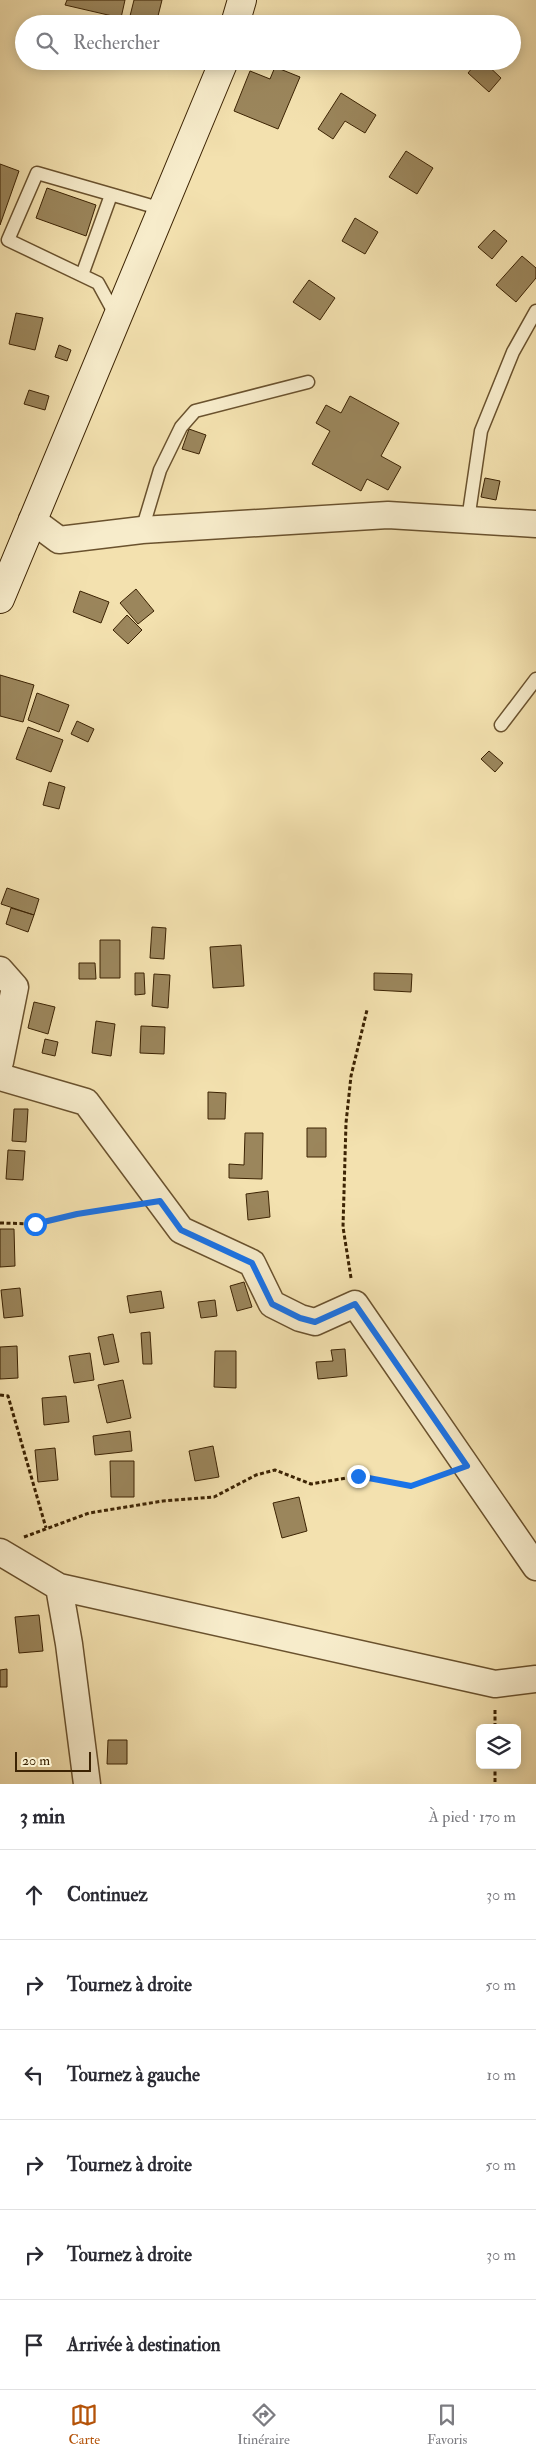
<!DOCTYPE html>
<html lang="fr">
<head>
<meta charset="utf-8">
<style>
	body { margin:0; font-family:"IM FELL Double Pica",serif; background:#f7f7f7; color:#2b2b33 }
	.controls { position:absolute; right:15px; bottom:15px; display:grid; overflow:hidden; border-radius:8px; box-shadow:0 2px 12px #0003 }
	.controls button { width:45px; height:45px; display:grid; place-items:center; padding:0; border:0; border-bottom:1px solid #e1e1e2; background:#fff; color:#2b2b33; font:25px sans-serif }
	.scale { position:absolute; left:15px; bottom:12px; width:76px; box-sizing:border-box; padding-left:5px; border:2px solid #3c2303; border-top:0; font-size:14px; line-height:18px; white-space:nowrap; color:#3c2303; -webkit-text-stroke:4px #f7eccb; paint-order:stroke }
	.stop { position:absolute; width:15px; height:15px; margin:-11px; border:4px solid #1a73e8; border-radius:50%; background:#fff }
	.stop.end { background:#1a73e8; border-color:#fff; box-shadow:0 1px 5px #0008 }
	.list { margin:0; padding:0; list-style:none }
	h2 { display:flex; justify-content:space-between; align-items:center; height:65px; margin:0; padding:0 20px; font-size:21px }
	h2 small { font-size:16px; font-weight:400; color:#7c7c81 }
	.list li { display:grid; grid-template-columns:32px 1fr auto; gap:15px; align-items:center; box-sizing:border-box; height:90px; padding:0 20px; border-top:1px solid #e1e1e2 }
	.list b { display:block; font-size:19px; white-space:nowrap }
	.list em { font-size:16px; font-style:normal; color:#7c7c81 }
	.icon { flex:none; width:28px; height:28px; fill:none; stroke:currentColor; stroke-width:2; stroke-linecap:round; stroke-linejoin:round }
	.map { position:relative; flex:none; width:536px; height:1784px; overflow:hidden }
	.search { position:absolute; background:#fff; box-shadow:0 2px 12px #0003; left:15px; right:15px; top:15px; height:55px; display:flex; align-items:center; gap:12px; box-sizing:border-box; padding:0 18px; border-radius:28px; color:#7c7c81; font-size:19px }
	.sheet { height:605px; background:#fff }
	nav { display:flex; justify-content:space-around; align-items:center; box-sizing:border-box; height:70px; border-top:1px solid #e1e1e2; background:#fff; font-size:14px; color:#7c7c81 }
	nav a { display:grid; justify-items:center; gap:2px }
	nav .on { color:#b45309 }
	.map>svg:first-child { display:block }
	.building { fill:#9b865c; stroke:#3c2303 }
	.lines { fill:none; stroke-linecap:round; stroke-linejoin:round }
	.service-casing { stroke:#6a522e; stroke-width:15 }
	.minor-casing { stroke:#6a522e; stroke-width:29 }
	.secondary-casing { stroke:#3c2303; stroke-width:30 }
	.path { stroke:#3c2303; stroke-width:3; stroke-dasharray:4 2.5; stroke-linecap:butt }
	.service { stroke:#f7eccb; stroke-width:12 }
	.minor { stroke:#f7eccb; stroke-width:26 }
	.secondary { stroke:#f7eccb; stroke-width:28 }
	.route { stroke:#1a73e8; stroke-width:6 }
</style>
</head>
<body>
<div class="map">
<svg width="536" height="1784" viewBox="0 0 536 1784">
	<rect width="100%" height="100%" fill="#f3e1af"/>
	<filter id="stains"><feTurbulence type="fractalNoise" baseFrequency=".004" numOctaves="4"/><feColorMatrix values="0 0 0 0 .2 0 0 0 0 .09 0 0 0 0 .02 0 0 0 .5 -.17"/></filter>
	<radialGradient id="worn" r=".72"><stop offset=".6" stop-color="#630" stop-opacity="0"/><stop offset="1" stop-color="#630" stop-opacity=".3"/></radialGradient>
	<path class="building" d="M 67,0 L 125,0 L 121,18 L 65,5 Z
		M 134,0 L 162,0 L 156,24 L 128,24 Z
		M 478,61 L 483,61 L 501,78 L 489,92 L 468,73 Z
		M 275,67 L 300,77 L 278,129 L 234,111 L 250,71 L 270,79 Z
		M 341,93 L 376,115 L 365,133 L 345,121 L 333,139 L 318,129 Z
		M 406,151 L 433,168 L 417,194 L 389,177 Z
		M 0,164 L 19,171 L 0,225 Z
		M 47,188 L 96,205 L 86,236 L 36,218 Z
		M 355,218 L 378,232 L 365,254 L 342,241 Z
		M 494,230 L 507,241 L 492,259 L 478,247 Z
		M 522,256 L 536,268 L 536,278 L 516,302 L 496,285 Z
		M 309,280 L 335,298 L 320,320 L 293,302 Z
		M 16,313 L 43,318 L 35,350 L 9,344 Z
		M 59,345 L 71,350 L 67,361 L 55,357 Z
		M 29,390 L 49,396 L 45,410 L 24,404 Z
		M 350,396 L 399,423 L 381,456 L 401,467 L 388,490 L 367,479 L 361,491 L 312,464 L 330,431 L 316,423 L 326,405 L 341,413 Z
		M 189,429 L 206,435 L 199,454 L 182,449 Z
		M 485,478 L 500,481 L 496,500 L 481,497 Z
		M 136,589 L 154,611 L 138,624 L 120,603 Z
		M 80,591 L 109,602 L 101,623 L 73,612 Z
		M 127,615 L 142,630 L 128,644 L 113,630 Z
		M 0,675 L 34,685 L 23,722 L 0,716 Z
		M 37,693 L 69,705 L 59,732 L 28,720 Z
		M 77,721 L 94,729 L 88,742 L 71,734 Z
		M 28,727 L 63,740 L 51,772 L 16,759 Z
		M 489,751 L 503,763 L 495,772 L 481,759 Z
		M 49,782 L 65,787 L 59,809 L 43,805 Z
		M 7,888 L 39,899 L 34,915 L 1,904 Z
		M 11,908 L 34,915 L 28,932 L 6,924 Z
		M 152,927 L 166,928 L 164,959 L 150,958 Z
		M 100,940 L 120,940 L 120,978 L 100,978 Z
		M 241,945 L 244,986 L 213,988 L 210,947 Z
		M 79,963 L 95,963 L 96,979 L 79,979 Z
		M 135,973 L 144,973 L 145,994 L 135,995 Z
		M 374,973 L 412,974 L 411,992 L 374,990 Z
		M 154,974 L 170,975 L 168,1008 L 152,1006 Z
		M 34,1002 L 55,1007 L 48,1034 L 28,1028 Z
		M 96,1021 L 115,1024 L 111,1056 L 92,1053 Z
		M 141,1026 L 165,1027 L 164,1054 L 140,1053 Z
		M 45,1039 L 58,1042 L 55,1056 L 42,1053 Z
		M 208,1092 L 226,1093 L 225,1119 L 208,1119 Z
		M 14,1109 L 28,1109 L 26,1142 L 12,1141 Z
		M 307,1128 L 326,1128 L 326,1157 L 307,1157 Z
		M 245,1133 L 263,1133 L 262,1179 L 229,1178 L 229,1164 L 244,1165 Z
		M 8,1150 L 25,1151 L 23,1180 L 6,1179 Z
		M 268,1191 L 270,1217 L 248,1220 L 246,1194 Z
		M 0,1229 L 14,1229 L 15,1266 L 0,1267 Z
		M 244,1282 L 252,1307 L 237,1311 L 230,1286 Z
		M 20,1288 L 23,1316 L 4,1318 L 1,1290 Z
		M 161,1291 L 164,1308 L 130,1313 L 127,1296 Z
		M 215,1300 L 217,1316 L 201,1318 L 198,1302 Z
		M 150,1332 L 152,1364 L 143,1364 L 141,1333 Z
		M 113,1334 L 119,1362 L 104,1365 L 98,1337 Z
		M 17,1346 L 18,1378 L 0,1379 L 0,1347 Z
		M 345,1349 L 347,1376 L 318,1379 L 316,1362 L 333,1361 L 331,1350 Z
		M 215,1351 L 236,1351 L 236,1388 L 214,1387 Z
		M 90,1353 L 94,1380 L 74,1383 L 69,1356 Z
		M 123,1380 L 131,1418 L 107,1423 L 98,1385 Z
		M 66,1396 L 69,1422 L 44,1425 L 42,1398 Z
		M 130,1431 L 132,1451 L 95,1455 L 93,1436 Z
		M 213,1446 L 219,1477 L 195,1481 L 189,1451 Z
		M 55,1448 L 58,1480 L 38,1482 L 35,1450 Z
		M 110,1461 L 134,1461 L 134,1497 L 111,1497 Z
		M 299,1497 L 307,1531 L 282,1538 L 273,1503 Z
		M 39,1615 L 43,1651 L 19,1653 L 15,1617 Z
		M 7,1669 L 7,1687 L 0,1687 L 0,1670 Z
		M 108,1740 L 127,1740 L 127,1764 L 107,1764 Z"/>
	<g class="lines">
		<g class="service-casing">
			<path id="service" d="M 82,275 L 111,195
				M 116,316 L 98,283 L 8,240 L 37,173 L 162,209
				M 468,520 L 481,431 L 513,352 L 536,311
				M 142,530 L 160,470 L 181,427 L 195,411 L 308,382
				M 501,725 L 536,679"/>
		</g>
		<g class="minor-casing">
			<path id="minor" d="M 32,520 L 59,540 L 142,530 L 388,515 L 536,524
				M 0,970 L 15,987 L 0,1062
				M 0,1077 L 86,1102 L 181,1230 L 252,1263 L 272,1304 L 300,1318 L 315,1322 L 355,1304 L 536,1567
				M 0,1552 L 59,1587 L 495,1684 L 536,1679
				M 59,1587 L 69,1644 L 87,1784"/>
		</g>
		<g class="secondary-casing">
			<path id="secondary" d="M 235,24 L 242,0
				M 0,599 L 224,61"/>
		</g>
		<path class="path" d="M 0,1223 L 35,1224 L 77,1214 L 132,1205
			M 351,1278 L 343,1227 L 346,1123 L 351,1076 L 367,1010
			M 0,1395 L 8,1396 L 46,1528
			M 24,1537 L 89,1513 L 163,1501 L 214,1497 L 256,1475 L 275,1470 L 311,1484 L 358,1476 L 411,1486 L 441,1475
			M 495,1710 L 495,1728
			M 495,1765 L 495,1784"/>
		<use href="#service" class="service"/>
		<use href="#minor" class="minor"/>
		<use href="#secondary" class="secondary"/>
	</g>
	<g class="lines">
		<path class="route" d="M 35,1224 L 77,1214 L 160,1201 L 181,1230 L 252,1263 L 272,1304 L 300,1318 L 315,1322 L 355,1304 L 467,1466 L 411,1486 L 358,1476"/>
	</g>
	<rect width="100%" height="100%" filter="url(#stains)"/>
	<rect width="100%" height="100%" fill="url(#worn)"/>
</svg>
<div class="controls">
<button><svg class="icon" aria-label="layers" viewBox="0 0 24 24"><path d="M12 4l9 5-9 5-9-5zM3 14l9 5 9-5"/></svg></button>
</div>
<div class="scale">20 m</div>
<div class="stop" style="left:35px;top:1224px"></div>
<div class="stop end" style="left:358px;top:1476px"></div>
<div class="search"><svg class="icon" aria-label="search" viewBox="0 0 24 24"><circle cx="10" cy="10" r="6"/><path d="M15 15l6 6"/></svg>Rechercher</div>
</div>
<section class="sheet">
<h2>3 min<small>À pied · 170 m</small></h2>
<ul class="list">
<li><svg class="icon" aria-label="ahead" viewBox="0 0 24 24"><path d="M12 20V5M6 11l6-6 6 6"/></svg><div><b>Continuez</b></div><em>30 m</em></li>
<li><svg class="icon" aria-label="right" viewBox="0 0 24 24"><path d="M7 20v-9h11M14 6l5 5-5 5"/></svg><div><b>Tournez à droite</b></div><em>50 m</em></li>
<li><svg class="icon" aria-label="left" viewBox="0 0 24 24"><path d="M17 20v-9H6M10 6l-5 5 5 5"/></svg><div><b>Tournez à gauche</b></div><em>10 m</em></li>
<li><svg class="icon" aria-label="right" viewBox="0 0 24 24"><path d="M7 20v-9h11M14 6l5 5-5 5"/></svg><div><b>Tournez à droite</b></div><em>50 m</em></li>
<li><svg class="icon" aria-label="right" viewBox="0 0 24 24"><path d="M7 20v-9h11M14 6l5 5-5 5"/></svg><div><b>Tournez à droite</b></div><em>30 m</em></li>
<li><svg class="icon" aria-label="arrive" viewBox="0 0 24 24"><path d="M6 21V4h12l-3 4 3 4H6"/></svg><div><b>Arrivée à destination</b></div></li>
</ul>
</section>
<nav>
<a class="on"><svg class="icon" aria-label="map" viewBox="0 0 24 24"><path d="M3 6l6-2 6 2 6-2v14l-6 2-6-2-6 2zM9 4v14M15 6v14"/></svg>Carte</a>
<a><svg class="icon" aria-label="directions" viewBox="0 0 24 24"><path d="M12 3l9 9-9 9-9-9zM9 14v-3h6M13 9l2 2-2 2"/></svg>Itinéraire</a>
<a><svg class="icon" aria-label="saved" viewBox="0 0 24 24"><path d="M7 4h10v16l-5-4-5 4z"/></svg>Favoris</a>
</nav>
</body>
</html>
